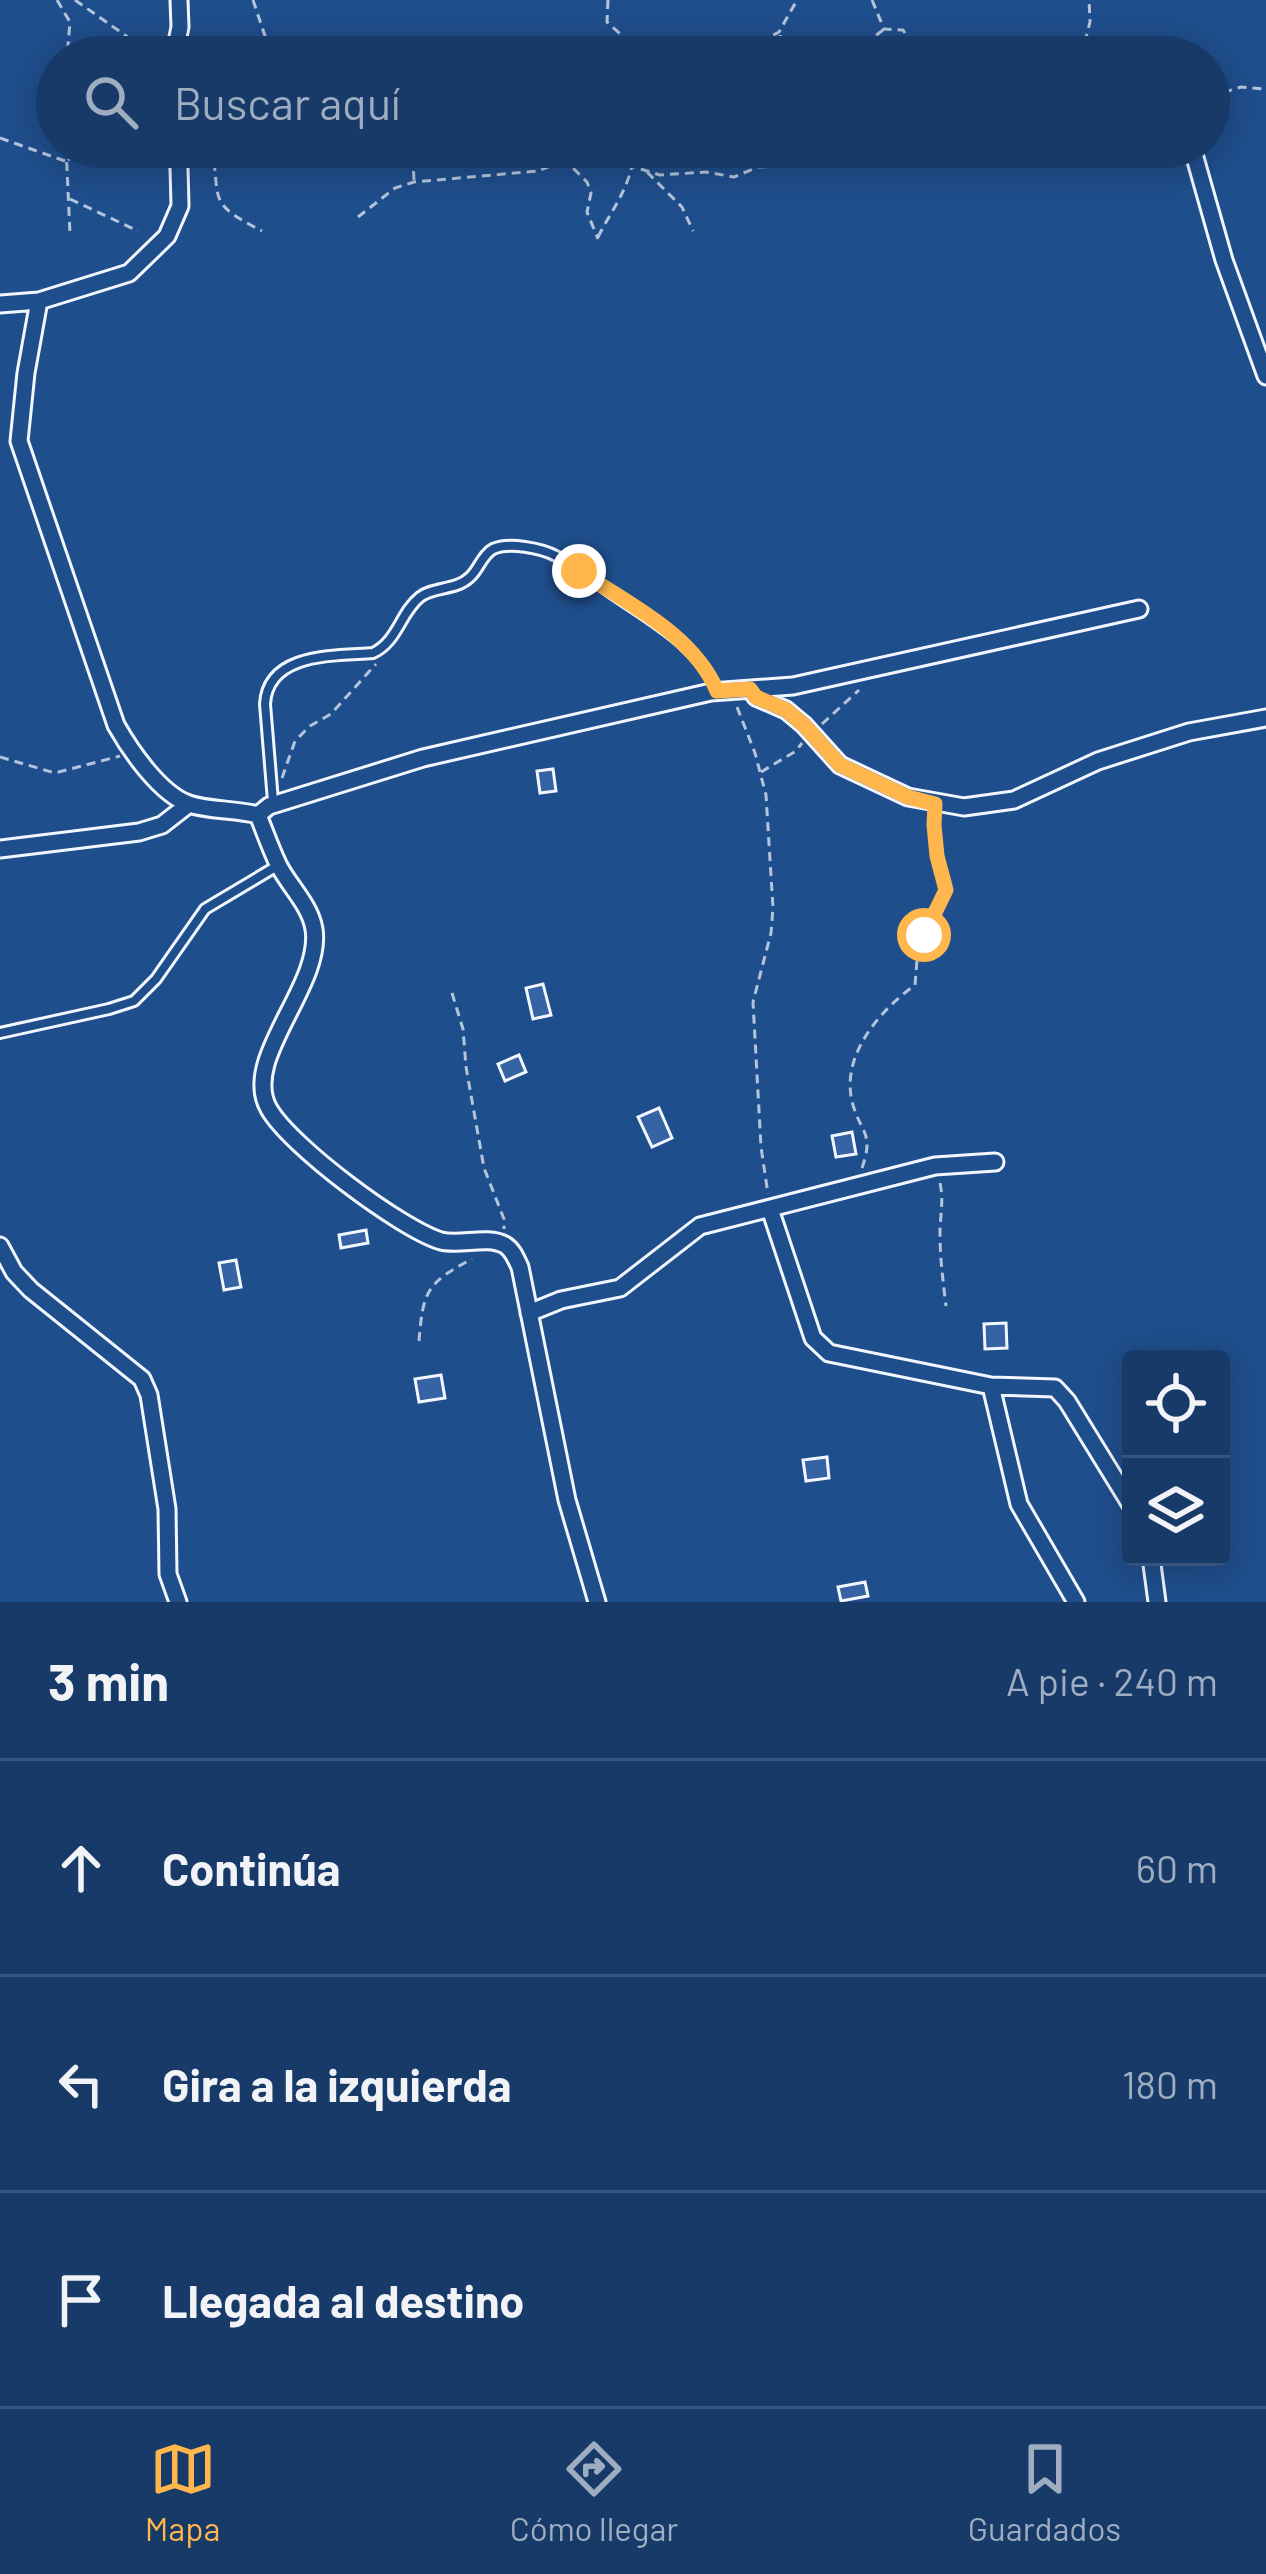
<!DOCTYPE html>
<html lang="es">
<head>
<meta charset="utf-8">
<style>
	body { margin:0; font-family:Barlow,sans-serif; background:#244571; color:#f1f3f6 }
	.controls { position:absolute; right:36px; bottom:36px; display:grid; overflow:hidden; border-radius:12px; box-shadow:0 6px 30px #0003 }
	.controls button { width:108px; height:108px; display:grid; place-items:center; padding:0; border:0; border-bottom:3px solid #36547d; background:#173a69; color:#f1f3f6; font:60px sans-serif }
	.stop { position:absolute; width:36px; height:36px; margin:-27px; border:9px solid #ffb74d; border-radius:50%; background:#fff }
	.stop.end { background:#ffb74d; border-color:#fff; box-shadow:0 3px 12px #0008 }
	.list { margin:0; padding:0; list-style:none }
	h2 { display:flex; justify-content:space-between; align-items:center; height:156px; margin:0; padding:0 48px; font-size:51px }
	h2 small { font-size:39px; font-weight:400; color:#9eadc0 }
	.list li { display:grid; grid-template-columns:78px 1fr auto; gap:36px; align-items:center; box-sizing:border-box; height:216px; padding:0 48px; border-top:3px solid #36547d }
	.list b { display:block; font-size:45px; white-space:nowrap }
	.list em { font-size:39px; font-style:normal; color:#9eadc0 }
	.icon { flex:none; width:66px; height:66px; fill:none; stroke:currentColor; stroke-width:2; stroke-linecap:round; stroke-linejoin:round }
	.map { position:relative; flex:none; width:1266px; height:1602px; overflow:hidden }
	.search { position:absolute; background:#173a69; box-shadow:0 6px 30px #0003; left:36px; right:36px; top:36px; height:132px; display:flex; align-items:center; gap:30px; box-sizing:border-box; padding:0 42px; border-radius:66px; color:#9eadc0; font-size:45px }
	.sheet { height:804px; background:#173a69 }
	nav { display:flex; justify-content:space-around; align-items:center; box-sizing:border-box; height:168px; border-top:3px solid #36547d; background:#173a69; font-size:33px; color:#9eadc0 }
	nav a { display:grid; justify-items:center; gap:6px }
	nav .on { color:#ffb74d }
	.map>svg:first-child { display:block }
	.building { fill:#3563a3; stroke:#f2f6ff; stroke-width:3 }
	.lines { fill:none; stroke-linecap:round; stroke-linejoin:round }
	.service-casing { stroke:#f2f6ff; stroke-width:14 }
	.minor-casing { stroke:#f2f6ff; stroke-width:21 }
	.path { stroke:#b3c4dc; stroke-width:3; stroke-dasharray:9 6; stroke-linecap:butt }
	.service { stroke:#1f4e8c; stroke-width:8 }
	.minor { stroke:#1f4e8c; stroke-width:15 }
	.route { stroke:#ffb74d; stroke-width:15 }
</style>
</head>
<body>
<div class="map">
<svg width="1266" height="1602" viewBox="0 0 1266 1602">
	<rect width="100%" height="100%" fill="#1f4e8c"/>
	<path class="building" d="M 553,769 L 556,791 L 540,793 L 537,771 Z
		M 543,984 L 551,1015 L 533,1019 L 526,988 Z
		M 519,1055 L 526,1072 L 505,1081 L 498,1064 Z
		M 659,1108 L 672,1138 L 652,1147 L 638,1117 Z
		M 852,1132 L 856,1154 L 836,1157 L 832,1136 Z
		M 366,1230 L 368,1243 L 341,1248 L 339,1235 Z
		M 236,1260 L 241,1287 L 224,1290 L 219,1263 Z
		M 1006,1323 L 1007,1348 L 985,1349 L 984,1324 Z
		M 441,1375 L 445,1398 L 419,1402 L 415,1379 Z
		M 827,1457 L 829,1478 L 806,1481 L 803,1460 Z
		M 865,1582 L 868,1596 L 841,1601 L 838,1587 Z"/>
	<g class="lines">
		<g class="service-casing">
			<path id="service" d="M 273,801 L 265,704 C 268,652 335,656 373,653 C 398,641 400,613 420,597 C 434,586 456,591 470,577 C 479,569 482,555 493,549 C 509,542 541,548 556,556 C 575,565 592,580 610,592 C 650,620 696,643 717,690
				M 0,1033 L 109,1009 L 134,1001 L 156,979 L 205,909 L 277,866"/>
		</g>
		<g class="minor-casing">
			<path id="minor" d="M 174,57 L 180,27 L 179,0
				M 1192,147 L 1224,260 L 1266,376
				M 39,301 L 26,373 L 19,441 L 116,725 C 130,750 160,794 189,804 C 210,811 236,809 258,815 C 265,832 271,850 279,866 C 290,887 310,905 314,929 C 323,986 240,1059 269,1109 C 290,1146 401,1229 441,1241 C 461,1246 487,1235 505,1245 C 513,1250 516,1259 520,1267 L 567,1500 L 597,1602
				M 0,304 L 39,301 L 129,273 L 167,236 L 180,206 L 179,168 L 174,147
				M 750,689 L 756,697 L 786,710 L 804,725 L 840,765 L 908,797 L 964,807 L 1014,800 L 1098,761 L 1189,732 L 1266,718
				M 258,815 L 269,806 L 423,758 L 711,692 L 793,686 L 1139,609
				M 0,849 L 139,832 L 162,825 L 189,804
				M 770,1209 L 813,1338 L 829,1353 L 991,1386 L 1019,1504 L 1076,1602
				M 0,1246 L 14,1272 L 31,1290 L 142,1379 L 149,1395 L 167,1509 L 168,1574 L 178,1602
				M 529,1313 L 561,1300 L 620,1288 L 700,1226 L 935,1166 L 995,1162
				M 991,1386 L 1055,1388 L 1067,1401 L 1131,1505
				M 1151,1557 L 1157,1602"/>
		</g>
		<path class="path" d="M 57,0 L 70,22 L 67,57
			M 75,0 L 156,57
			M 253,0 L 272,57
			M 608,0 L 607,22 L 635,47 L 652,57
			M 872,0 L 884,29 L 903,30 L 921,57
			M 780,35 L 785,57
			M 734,57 L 779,32 L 797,0
			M 856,57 L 865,44 L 883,30
			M 1081,57 L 1090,22 L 1089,0
			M 1209,97 L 1241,87 L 1266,89
			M 0,138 L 65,161
			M 66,147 L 70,234
			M 212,147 C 221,202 206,202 262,231
			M 552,147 L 587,182 L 591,193 L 587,212 L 598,239
			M 68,160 L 87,147
			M 779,166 L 791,147
			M 647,172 L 682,207 L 693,231
			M 414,180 L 413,161 L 419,147
			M 70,199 L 138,231
			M 358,217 L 395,188 L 414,182 L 538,171 L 558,163 L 577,164 L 596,155 L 660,175 L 706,172 L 734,177 L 758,167 L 804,165 L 825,159 L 836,147
			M 598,237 C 611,211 625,195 632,166
			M 737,707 L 755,753 L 766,795 L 773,908 L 771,933 L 753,1002 L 761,1147 L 768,1194
			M 822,724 L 859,690
			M 0,757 L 55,773 L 120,756
			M 761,772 L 796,751 L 802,743
			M 282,778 L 295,741 L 310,726 L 331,714 L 376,664
			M 452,993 L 463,1029 L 466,1067 L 484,1168 L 504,1219 L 504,1229
			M 862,1168 C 874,1133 862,1135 853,1105 C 839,1057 879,1011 915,985 L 917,960 L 924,935 L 946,890 L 937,856 L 934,817
			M 940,1183 C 944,1201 940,1215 940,1234 C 940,1258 943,1281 946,1306
			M 419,1341 C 423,1292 426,1283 472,1259"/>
		<use href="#service" class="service"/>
		<use href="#minor" class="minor"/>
	</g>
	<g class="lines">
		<path class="route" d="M 579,571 C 628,604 693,634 717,691 L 750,689 L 756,697 L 786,710 L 804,725 L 840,765 L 908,797 L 935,804 L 934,825 L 937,856 L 946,890 L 924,935"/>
	</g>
</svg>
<div class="controls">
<button><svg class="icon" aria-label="locate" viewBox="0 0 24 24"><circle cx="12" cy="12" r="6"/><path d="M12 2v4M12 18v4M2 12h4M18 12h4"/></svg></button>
<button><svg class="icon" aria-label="layers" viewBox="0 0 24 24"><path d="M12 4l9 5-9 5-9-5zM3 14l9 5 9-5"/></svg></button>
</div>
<div class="stop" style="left:924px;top:935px"></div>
<div class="stop end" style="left:579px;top:571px"></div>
<div class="search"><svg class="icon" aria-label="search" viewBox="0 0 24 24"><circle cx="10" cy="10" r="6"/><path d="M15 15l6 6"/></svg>Buscar aquí</div>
</div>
<section class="sheet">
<h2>3 min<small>A pie · 240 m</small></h2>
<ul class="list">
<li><svg class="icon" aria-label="ahead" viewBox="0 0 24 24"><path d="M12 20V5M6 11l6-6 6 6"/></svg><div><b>Continúa</b></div><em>60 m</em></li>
<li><svg class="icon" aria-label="left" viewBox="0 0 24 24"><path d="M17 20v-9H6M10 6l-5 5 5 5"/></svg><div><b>Gira a la izquierda</b></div><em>180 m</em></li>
<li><svg class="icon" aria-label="arrive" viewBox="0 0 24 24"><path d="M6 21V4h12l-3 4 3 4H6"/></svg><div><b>Llegada al destino</b></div></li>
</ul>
</section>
<nav>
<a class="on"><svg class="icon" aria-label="map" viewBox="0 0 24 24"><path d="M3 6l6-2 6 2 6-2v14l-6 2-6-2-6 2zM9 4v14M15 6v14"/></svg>Mapa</a>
<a><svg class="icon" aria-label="directions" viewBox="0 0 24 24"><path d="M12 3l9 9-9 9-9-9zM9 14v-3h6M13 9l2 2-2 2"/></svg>Cómo llegar</a>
<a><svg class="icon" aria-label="saved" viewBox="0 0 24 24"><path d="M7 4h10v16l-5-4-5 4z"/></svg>Guardados</a>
</nav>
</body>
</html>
